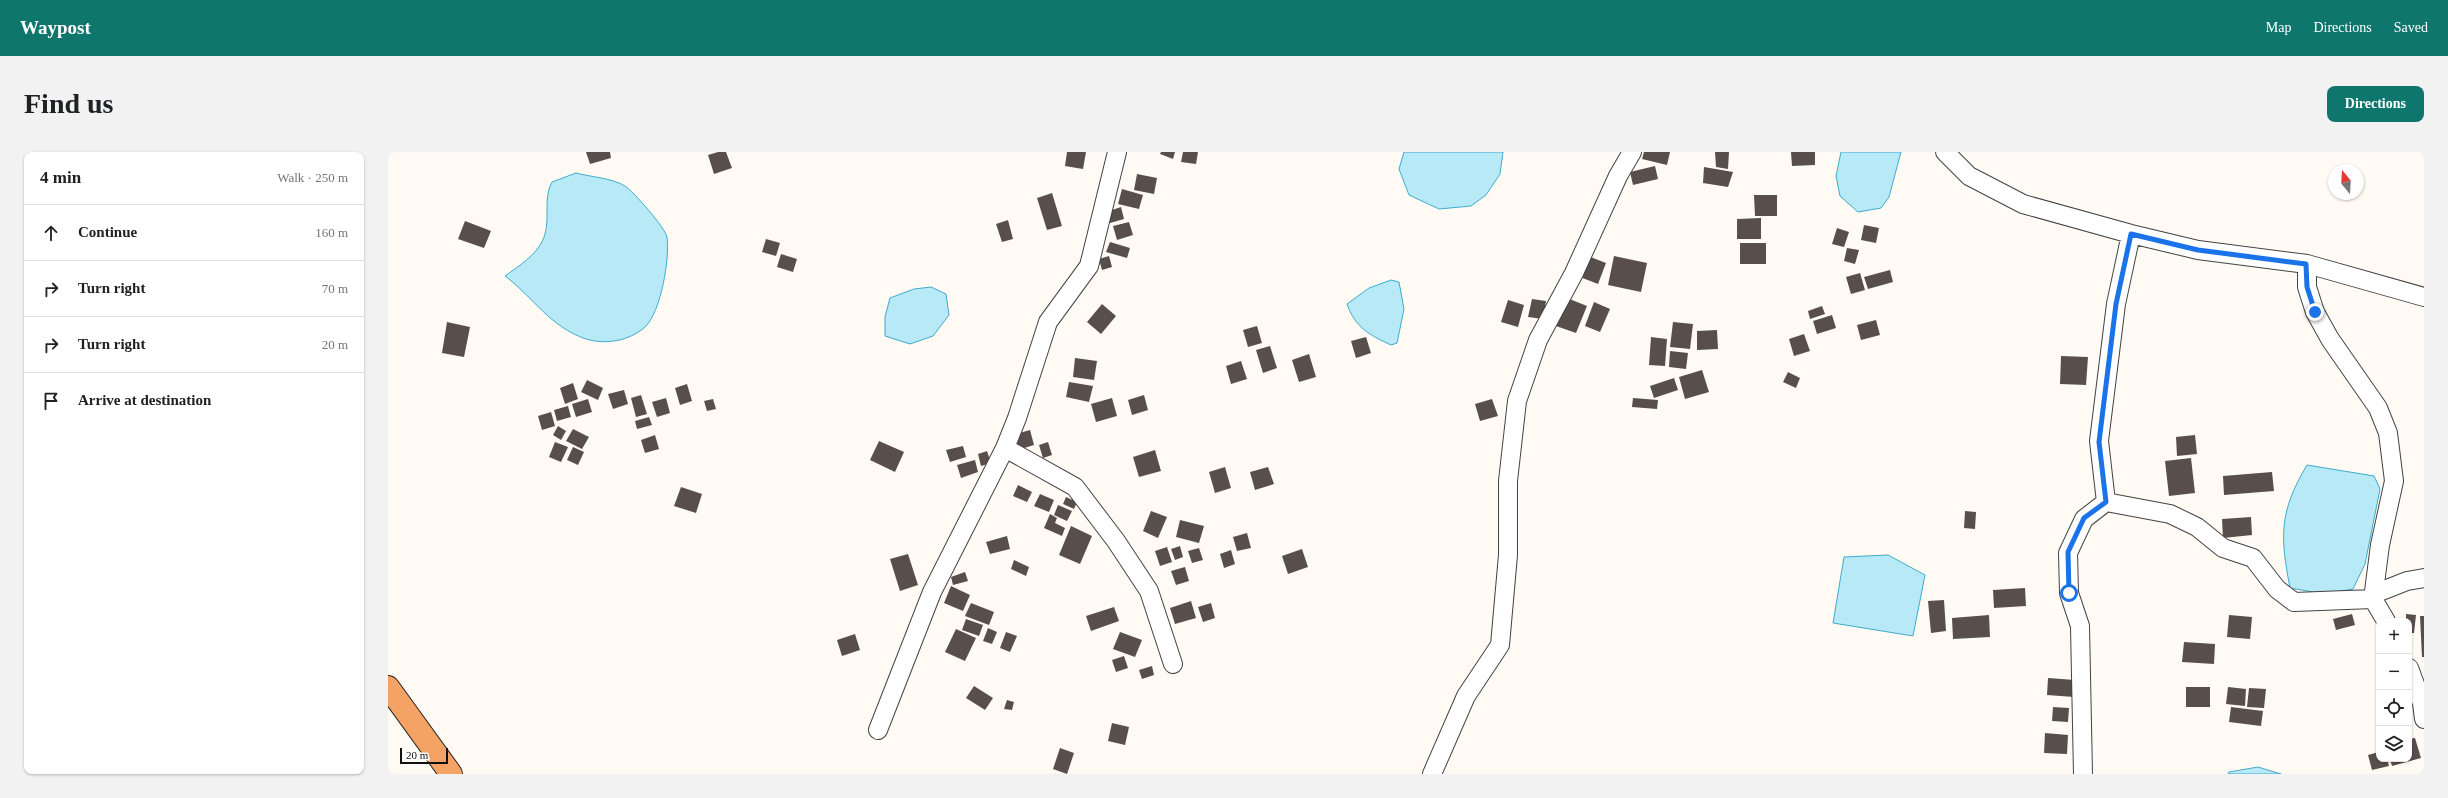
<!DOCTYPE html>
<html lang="en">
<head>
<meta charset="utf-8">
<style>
	body { margin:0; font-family:Georgia,serif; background:#f2f2f2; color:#202124 }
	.controls { position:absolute; right:12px; bottom:12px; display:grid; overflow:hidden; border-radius:8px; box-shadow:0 1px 3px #0004 }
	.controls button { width:36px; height:36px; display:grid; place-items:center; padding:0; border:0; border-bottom:1px solid #e0e0e0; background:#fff; color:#202124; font:20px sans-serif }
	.compass { position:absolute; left:1940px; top:12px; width:36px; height:36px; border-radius:50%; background:#fff; box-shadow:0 1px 3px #0004; rotate:342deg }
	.scale { position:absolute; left:12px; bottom:10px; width:48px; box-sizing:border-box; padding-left:4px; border:2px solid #101010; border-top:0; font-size:11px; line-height:14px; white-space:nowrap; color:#101010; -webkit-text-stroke:3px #fff; paint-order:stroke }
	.stop { position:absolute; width:12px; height:12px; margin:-9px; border:3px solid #1a73e8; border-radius:50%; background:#fff }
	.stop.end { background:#1a73e8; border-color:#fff; box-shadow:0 1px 4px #0008 }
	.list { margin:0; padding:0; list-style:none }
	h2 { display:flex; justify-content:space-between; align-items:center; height:52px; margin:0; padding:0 16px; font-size:17px }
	h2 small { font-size:13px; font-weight:400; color:#757577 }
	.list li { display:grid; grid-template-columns:26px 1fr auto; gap:12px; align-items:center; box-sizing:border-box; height:56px; padding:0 16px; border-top:1px solid #e0e0e0 }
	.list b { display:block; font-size:15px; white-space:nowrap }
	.list em { font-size:13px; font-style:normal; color:#757577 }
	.icon { flex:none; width:22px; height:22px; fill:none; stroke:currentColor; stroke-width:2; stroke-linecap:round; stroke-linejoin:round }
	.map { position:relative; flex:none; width:2036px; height:622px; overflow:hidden; border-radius:8px }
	header { display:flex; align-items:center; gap:24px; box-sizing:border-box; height:56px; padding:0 20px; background:#0f766e; color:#fff }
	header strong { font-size:19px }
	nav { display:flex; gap:22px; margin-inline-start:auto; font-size:14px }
	.intro { display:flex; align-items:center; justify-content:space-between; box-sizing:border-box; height:96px; padding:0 24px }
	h1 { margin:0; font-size:28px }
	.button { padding:10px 18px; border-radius:8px; background:#0f766e; color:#fff; font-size:14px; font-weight:700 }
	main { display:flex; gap:24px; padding:0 24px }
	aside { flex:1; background:#fff; border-radius:8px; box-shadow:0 1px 3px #0004 }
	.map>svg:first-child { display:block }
	.water { fill:#b8e9f6; stroke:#3fabcd }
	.building { fill:#584f4c }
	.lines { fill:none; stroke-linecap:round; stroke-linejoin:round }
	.minor-casing { stroke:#434343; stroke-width:20 }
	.trunk-casing { stroke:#212121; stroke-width:24 }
	.minor { stroke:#fff; stroke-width:18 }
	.trunk { stroke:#f5a364; stroke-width:22 }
	.route { stroke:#1a73e8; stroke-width:5 }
</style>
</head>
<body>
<header>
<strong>Waypost</strong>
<nav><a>Map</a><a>Directions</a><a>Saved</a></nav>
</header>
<div class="intro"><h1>Find us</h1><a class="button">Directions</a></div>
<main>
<aside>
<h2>4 min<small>Walk · 250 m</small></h2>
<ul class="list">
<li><svg class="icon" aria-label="ahead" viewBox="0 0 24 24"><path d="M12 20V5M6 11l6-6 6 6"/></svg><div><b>Continue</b></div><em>160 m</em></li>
<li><svg class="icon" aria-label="right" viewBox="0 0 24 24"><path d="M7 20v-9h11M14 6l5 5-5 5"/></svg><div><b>Turn right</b></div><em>70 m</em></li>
<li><svg class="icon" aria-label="right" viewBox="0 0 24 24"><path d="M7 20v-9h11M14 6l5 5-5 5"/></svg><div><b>Turn right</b></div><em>20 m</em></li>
<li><svg class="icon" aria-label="arrive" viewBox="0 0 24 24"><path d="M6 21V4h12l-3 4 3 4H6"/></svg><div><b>Arrive at destination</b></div></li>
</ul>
</aside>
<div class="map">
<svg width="2036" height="622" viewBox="0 0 2036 622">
	<rect width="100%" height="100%" fill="#fffaf3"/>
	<path class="water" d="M 1016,0 L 1115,0 L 1112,22 L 1098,43 L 1083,54 L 1051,57 L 1021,43 L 1011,17 Z
		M 1453,0 L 1513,0 L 1501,45 L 1493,56 L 1470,60 L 1452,44 L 1448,24 Z
		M 188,21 C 203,25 224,26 237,34 C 246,40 278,77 279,85 C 282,106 273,160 257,175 C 241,189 218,193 198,187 C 162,175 145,145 117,124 C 131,114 152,101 157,82 C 162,64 155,46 164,30 Z
		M 1003,128 L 1011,130 L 1016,157 L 1009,191 L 1003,193 C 981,183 967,175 959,152 L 981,136 Z
		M 543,135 L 558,142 L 561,163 L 545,184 L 522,192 L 497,184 L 497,165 L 502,146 L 526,137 Z
		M 1919,313 L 1986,324 L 1992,337 L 1977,412 L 1965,437 L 1936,442 L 1902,436 C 1892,384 1891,360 1919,313 Z
		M 1500,403 L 1537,423 L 1525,484 L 1445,471 L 1456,405 Z
		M 1870,615 L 1893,622 L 1840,622 L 1841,620 Z"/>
	<path class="building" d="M 198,0 L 222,0 L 223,6 L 202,12 Z
		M 330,0 L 338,0 L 344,16 L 326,22 L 320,3 Z
		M 679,0 L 698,0 L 695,17 L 677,14 Z
		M 773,0 L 787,0 L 785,7 L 772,2 Z
		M 795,0 L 810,0 L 808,12 L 793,10 Z
		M 1256,0 L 1282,0 L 1279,13 L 1254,7 Z
		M 1327,0 L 1341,0 L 1340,17 L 1328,15 Z
		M 1403,0 L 1427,0 L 1427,13 L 1404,14 Z
		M 1267,14 L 1270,27 L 1245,33 L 1242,20 Z
		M 1316,15 L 1345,20 L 1340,35 L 1315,31 Z
		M 749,22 L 769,26 L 766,42 L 746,38 Z
		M 734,37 L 755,43 L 751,57 L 730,52 Z
		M 664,41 L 674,74 L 659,78 L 649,46 Z
		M 1366,43 L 1389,43 L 1389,64 L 1367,64 Z
		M 733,55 L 736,67 L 722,71 L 718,60 Z
		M 1373,66 L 1373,87 L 1349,87 L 1349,67 Z
		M 620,68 L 625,87 L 614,90 L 608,72 Z
		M 77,69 L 103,79 L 96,96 L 70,87 Z
		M 741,70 L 745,83 L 729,88 L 725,74 Z
		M 1476,73 L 1491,76 L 1488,91 L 1473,88 Z
		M 1449,76 L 1461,80 L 1456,95 L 1444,92 Z
		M 378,87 L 392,91 L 388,104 L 374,100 Z
		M 722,90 L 742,96 L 739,106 L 718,100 Z
		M 1352,91 L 1378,91 L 1378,112 L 1352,112 Z
		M 1459,96 L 1471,98 L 1467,112 L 1456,109 Z
		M 393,102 L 409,107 L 405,120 L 389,115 Z
		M 721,104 L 724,115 L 714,118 L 711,107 Z
		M 1200,104 L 1218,111 L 1210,132 L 1192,125 Z
		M 1226,104 L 1259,111 L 1253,140 L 1220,133 Z
		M 1502,118 L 1505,130 L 1480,137 L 1476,125 Z
		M 1472,121 L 1477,138 L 1463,142 L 1458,125 Z
		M 1179,146 L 1199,154 L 1188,181 L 1168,174 Z
		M 1144,147 L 1158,149 L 1155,167 L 1140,165 Z
		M 1120,148 L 1136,153 L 1130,175 L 1113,170 Z
		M 1206,150 L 1222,157 L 1212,180 L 1197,174 Z
		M 714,152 L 728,164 L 713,182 L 699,170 Z
		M 1434,154 L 1437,162 L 1422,167 L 1420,159 Z
		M 1444,163 L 1448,176 L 1429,182 L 1425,169 Z
		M 1488,168 L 1492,183 L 1473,188 L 1469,173 Z
		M 59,170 L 82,175 L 76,205 L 54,201 Z
		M 1285,170 L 1305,172 L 1302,197 L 1282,195 Z
		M 869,174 L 874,191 L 860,195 L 855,178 Z
		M 1329,178 L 1330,197 L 1309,198 L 1309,179 Z
		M 1416,182 L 1422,199 L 1406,204 L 1401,187 Z
		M 978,185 L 983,201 L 968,206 L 963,189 Z
		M 1263,185 L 1279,187 L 1277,214 L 1261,213 Z
		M 882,194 L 889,216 L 875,221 L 868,198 Z
		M 1282,199 L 1300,201 L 1298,217 L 1281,215 Z
		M 921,202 L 928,225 L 911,230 L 904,208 Z
		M 1673,204 L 1700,205 L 1698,233 L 1672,232 Z
		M 687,206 L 709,209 L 706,228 L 685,225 Z
		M 853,209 L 859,227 L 843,232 L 838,214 Z
		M 1314,218 L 1321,240 L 1297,247 L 1291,225 Z
		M 1400,220 L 1412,226 L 1408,236 L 1395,230 Z
		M 1286,226 L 1290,238 L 1266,246 L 1262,234 Z
		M 199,228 L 215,236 L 210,248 L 193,240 Z
		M 681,230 L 705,234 L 701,250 L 678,245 Z
		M 185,231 L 190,247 L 177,252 L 172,236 Z
		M 299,232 L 304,249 L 292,253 L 287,236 Z
		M 236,238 L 240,252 L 225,257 L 220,242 Z
		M 253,243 L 259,262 L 248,265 L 243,246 Z
		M 756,243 L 760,258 L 744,263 L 740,248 Z
		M 278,246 L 282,261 L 269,265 L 264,250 Z
		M 724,246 L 729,264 L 708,270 L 703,252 Z
		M 1245,246 L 1270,248 L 1269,257 L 1244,255 Z
		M 200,247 L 204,260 L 188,265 L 184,252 Z
		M 325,247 L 328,257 L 319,259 L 316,249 Z
		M 1104,247 L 1110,264 L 1092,269 L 1087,252 Z
		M 180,254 L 183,265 L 169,269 L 166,258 Z
		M 163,260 L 167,274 L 154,278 L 150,264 Z
		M 261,265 L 264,273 L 249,277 L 247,269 Z
		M 170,274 L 178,279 L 173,288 L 165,283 Z
		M 185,277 L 201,285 L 194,297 L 178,289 Z
		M 642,278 L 646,293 L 630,298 L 625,283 Z
		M 267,283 L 271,297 L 257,301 L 253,288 Z
		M 1807,283 L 1809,302 L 1789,304 L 1788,285 Z
		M 491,289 L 516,300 L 507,320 L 482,308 Z
		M 167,290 L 180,295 L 173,310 L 161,305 Z
		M 660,290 L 664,303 L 655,306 L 651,293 Z
		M 575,294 L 578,305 L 562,310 L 558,298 Z
		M 185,295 L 196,300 L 190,313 L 179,308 Z
		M 767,298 L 773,319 L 751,325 L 745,305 Z
		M 599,299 L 603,311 L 593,314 L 590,302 Z
		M 1803,306 L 1807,341 L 1781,344 L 1777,309 Z
		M 587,308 L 590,320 L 573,326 L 569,313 Z
		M 837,315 L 843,336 L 827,341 L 821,320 Z
		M 880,315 L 886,332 L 867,338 L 862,320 Z
		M 1884,320 L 1886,339 L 1836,343 L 1835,324 Z
		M 630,333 L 644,340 L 639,350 L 625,344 Z
		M 293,335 L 314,342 L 308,361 L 286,354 Z
		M 652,342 L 666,348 L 661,360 L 646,354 Z
		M 678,345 L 689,350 L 686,357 L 675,352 Z
		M 670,353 L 684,359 L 679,369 L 666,363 Z
		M 763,359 L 779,365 L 770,386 L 755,379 Z
		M 1577,359 L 1588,360 L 1587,377 L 1576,376 Z
		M 662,362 L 669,366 L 667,371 L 677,376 L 674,384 L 656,376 Z
		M 1863,365 L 1864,383 L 1835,386 L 1834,367 Z
		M 792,368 L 816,374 L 811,391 L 788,385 Z
		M 683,374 L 704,384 L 692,412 L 671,403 Z
		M 859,381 L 863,396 L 849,399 L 845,385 Z
		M 619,384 L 622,397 L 602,402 L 598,390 Z
		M 792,394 L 795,405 L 787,408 L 783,397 Z
		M 779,395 L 784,410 L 772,414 L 767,399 Z
		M 811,396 L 815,408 L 804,411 L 800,399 Z
		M 914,397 L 920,415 L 900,422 L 894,404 Z
		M 843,398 L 847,412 L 836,416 L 832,402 Z
		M 520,402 L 530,433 L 512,439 L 502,407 Z
		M 626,408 L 641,415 L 638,424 L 623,417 Z
		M 797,415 L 801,429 L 788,433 L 783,419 Z
		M 577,420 L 580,429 L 565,433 L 563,425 Z
		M 563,434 L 582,443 L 575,459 L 556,451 Z
		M 1637,436 L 1638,454 L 1606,456 L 1605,438 Z
		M 1556,448 L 1558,479 L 1543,481 L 1540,449 Z
		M 803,449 L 808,466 L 787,472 L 782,456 Z
		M 583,451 L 606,460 L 601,473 L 577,464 Z
		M 823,451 L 827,466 L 815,470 L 810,455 Z
		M 726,455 L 731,469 L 703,479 L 698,464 Z
		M 1964,462 L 1967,473 L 1948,478 L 1945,467 Z
		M 2018,462 L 2028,463 L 2026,481 L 2021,481 L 2021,469 L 2018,469 Z
		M 1601,463 L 1602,485 L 1565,487 L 1564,466 Z
		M 1841,463 L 1864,465 L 1862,487 L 1839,485 Z
		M 2032,464 L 2036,464 L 2036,505 L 2034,505 Z
		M 578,467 L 595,473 L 591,484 L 574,478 Z
		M 600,476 L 609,480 L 604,492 L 595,489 Z
		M 568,477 L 588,486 L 577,509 L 557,500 Z
		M 618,480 L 629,484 L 622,500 L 612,496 Z
		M 732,480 L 754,488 L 747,505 L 725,497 Z
		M 467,482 L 472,498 L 454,504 L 449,488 Z
		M 1796,490 L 1827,492 L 1826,512 L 1794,510 Z
		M 736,504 L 740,516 L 728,520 L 724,508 Z
		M 764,514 L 766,523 L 754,527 L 751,518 Z
		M 1660,526 L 1687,528 L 1686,545 L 1659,543 Z
		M 586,534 L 605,546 L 597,558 L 578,546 Z
		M 1798,535 L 1822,535 L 1822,555 L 1798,555 Z
		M 1840,535 L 1858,537 L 1857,554 L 1838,552 Z
		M 1861,536 L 1878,537 L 1876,556 L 1859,555 Z
		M 619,548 L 626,550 L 624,558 L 616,557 Z
		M 1665,555 L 1681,556 L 1680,570 L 1664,569 Z
		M 1843,555 L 1875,559 L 1873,574 L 1841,570 Z
		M 724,571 L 741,575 L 737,593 L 720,589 Z
		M 1657,581 L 1680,583 L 1679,602 L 1656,601 Z
		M 2027,586 L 2033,606 L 2004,614 L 2002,607 L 2021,607 L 2021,587 Z
		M 672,596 L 686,601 L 679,622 L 665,617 Z
		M 1991,600 L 1991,607 L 1999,607 L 2001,614 L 1984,618 L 1980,603 Z"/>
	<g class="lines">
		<g class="minor-casing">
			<path id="minor" d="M 1557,0 L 1581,24 L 1635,52 L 1743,82 L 1810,98 L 1919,112 L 2036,145
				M 617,296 L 687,335 L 728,389 L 761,439 L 785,512
				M 1718,350 L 1782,362 L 1809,375 L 1835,396 L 1865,406 L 1889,437 L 1906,450 L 1985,447 L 1992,393 L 2006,329 L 2000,281 L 1990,256 L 1942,187 L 1927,160 L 1919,135 L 1919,112
				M 1986,442 L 2019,429 L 2036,426
				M 1985,447 L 1998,469
				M 2021,516 L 2034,551 L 2036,567
				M 490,578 L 544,440 L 617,296 L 629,266 L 660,170 L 701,114 L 729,0
				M 1044,622 L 1078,544 L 1112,493 L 1120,403 L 1120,329 L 1129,249 L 1150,188 L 1186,121 L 1230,24 L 1244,0
				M 1695,622 L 1692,474 L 1681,441 L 1680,401 L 1696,367 L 1718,350 L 1711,289 L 1728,152 L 1743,82"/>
		</g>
		<g class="trunk-casing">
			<path id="trunk" d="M 0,535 L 63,622"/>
		</g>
		<use href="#minor" class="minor"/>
		<use href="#trunk" class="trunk"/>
	</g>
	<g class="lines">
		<path class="route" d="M 1681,441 L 1680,400 L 1696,366 L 1718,350 L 1711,290 L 1728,152 L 1743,82 L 1810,98 L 1918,112 L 1919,135 L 1927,160"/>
	</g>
</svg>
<div class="controls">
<button>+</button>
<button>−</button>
<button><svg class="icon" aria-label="locate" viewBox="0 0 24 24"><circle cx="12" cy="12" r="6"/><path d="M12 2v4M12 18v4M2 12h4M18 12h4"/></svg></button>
<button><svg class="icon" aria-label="layers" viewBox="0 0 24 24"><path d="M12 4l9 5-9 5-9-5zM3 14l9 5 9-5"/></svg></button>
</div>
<svg class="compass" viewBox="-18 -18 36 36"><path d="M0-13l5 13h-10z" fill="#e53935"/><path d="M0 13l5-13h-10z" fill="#757577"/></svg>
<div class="scale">20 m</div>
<div class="stop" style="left:1681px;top:441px"></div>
<div class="stop end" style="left:1927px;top:160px"></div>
</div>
</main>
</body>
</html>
